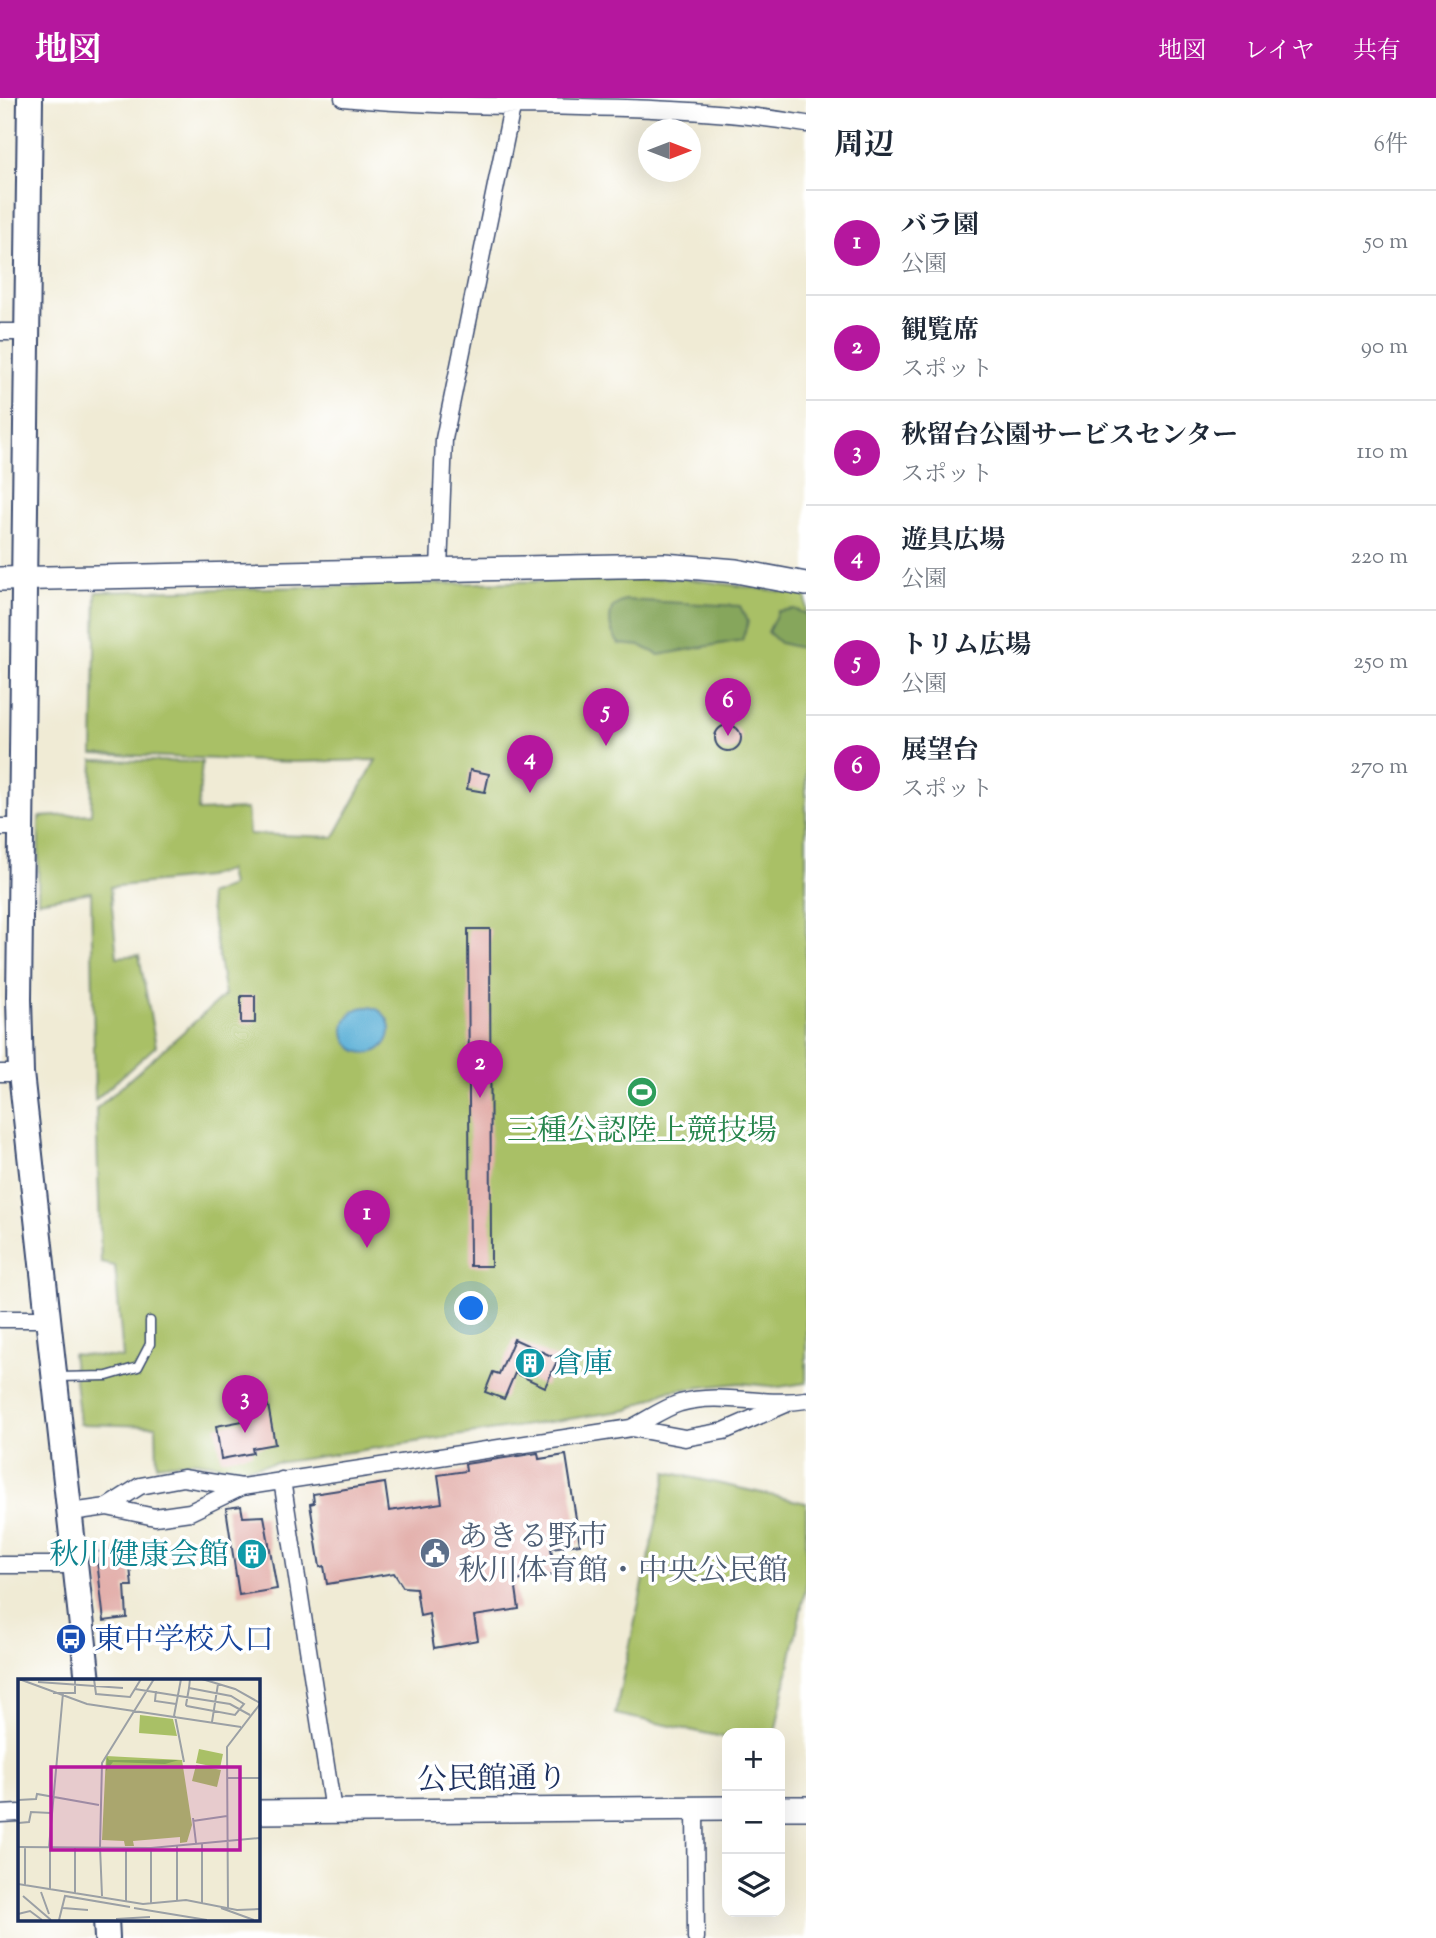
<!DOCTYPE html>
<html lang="ja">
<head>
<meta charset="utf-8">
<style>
	body { margin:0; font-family:"Sorts Mill Goudy","Noto Serif JP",serif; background:#f6f6f7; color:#1f2937 }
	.controls { position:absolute; right:21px; bottom:21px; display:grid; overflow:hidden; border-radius:14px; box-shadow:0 7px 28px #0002 }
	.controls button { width:63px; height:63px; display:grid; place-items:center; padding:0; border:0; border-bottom:2px solid #e0e1e3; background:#fff; color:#1f2937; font:35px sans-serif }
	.compass { position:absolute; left:638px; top:21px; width:63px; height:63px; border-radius:50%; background:#fff; box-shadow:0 7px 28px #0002; rotate:90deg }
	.you { position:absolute; left:472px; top:1211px; width:24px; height:24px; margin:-18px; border:5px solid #fff; border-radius:50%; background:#1a73e8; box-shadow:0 0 0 10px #1a73e833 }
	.badge { display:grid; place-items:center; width:46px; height:46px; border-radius:50%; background:#b5179e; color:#fff; font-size:23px; font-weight:700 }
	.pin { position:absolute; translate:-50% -58px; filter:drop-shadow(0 2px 4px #0008) }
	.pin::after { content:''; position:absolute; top:37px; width:24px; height:21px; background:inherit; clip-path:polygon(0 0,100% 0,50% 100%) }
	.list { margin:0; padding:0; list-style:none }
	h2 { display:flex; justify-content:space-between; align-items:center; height:91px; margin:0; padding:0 28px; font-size:30px }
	h2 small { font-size:23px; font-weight:400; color:#747a83 }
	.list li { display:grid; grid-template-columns:46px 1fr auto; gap:21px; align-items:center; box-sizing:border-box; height:105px; padding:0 28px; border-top:2px solid #e0e1e3 }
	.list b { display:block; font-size:26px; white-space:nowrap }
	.list p { margin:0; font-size:23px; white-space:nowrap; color:#747a83 }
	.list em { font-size:23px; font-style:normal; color:#747a83 }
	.icon { flex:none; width:38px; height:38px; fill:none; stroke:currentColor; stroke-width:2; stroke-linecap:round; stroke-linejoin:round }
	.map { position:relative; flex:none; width:806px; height:1840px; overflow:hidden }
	header { display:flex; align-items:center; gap:42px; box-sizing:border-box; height:98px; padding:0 35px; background:#b5179e; color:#fff }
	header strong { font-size:33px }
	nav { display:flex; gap:38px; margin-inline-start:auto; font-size:24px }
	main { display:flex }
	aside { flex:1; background:#fff }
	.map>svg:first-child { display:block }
	.green { fill:#a9c066; stroke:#627862; stroke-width:2 }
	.forest { fill:#86a65b; stroke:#506a5c; stroke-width:2 }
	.water { fill:#5bb0d7; stroke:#3b709a; stroke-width:2 }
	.building { fill:#e3b0ac }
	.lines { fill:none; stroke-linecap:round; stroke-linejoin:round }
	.lane-casing { stroke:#3b4b70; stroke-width:11 }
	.street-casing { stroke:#3b4b70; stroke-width:19 }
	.secondary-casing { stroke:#3b4b70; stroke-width:26 }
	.primary-casing { stroke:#3b4b70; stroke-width:28 }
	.lane { stroke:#fff; stroke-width:8 }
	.street { stroke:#fff; stroke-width:16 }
	.secondary { stroke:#fff; stroke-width:23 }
	.primary { stroke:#fff; stroke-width:24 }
	.labels { text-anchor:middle; stroke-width:7; stroke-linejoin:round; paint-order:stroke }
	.leisure-label { font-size:30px; fill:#27864d; stroke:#fff }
	.culture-label { font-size:30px; fill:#0d838f; stroke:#fff; text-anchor:start }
	.service-label { font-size:30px; fill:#4e5e75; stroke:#fff; text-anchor:start }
	.transit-label { font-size:30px; fill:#164399; stroke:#fff; text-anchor:start }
	.street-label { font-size:30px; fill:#1b2f5e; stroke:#fff }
	.inset-road { fill:none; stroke:#9ba0a5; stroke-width:2 }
	.view { fill:#b5179e; fill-opacity:0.15; stroke:#b5179e; stroke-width:3.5 }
	.inset-edge { fill:none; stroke:#1b2f5e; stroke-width:3.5 }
</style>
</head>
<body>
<header>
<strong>地図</strong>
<nav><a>地図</a><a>レイヤ</a><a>共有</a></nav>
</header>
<main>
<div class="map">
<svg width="806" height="1840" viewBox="0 0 806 1840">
	<rect width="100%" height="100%" fill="#fff"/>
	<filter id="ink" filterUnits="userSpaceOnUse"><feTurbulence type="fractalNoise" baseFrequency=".0143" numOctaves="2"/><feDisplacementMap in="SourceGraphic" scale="14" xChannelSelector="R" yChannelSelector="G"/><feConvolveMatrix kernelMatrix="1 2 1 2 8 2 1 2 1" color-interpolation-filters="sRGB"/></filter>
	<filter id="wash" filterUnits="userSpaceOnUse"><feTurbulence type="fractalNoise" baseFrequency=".00686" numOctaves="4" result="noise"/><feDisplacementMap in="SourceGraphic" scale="28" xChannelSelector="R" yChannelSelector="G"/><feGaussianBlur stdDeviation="1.57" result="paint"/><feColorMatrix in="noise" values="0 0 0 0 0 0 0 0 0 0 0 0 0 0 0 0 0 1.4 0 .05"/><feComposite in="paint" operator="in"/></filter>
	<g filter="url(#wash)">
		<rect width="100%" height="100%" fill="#f0ebd5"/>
		<path class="green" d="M 681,480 L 806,497 L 806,1285 L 779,1289 L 740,1285 L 667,1293 L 628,1312 L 243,1370 L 193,1363 L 157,1367 L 156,1328 L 80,1326 L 72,1256 L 123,1260 L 115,1168 L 101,1165 L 96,1011 L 225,897 L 208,797 L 231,788 L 228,772 L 206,779 L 110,789 L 117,859 L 139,857 L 156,948 L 95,1002 L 91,794 L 38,803 L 39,719 L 91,716 L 93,662 L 202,664 L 198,713 L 247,711 L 249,736 L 334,739 L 376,662 L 294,664 L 93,656 L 96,494 Z
			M 667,1374 L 806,1405 L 806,1488 L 775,1635 L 727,1635 L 727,1640 L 615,1616 Z"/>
		<path class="forest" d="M 624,502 L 740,508 L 748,524 L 742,542 L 659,557 L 641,548 L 619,546 C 610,533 608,525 612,510 Z
			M 794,511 L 806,516 L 806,551 L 780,545 L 768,534 L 778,513 Z"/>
		<path class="water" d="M344 932a23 23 0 1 1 46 0a23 23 0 1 1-46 0Z"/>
		<g id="blocks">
			<path class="building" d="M715 640a13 13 0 1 1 26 0a13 13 0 1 1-26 0Z
				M 470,672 L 489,676 L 485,694 L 467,691 Z
				M 468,831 L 490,831 L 491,1168 L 470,1168 Z
				M 241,898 L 255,898 L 255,925 L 241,925 Z
				M 514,1241 L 558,1261 L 545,1289 L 515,1275 L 504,1301 L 485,1294 L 493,1274 L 499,1276 Z
				M 268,1307 L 275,1346 L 252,1350 L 253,1355 L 221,1361 L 216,1328 L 248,1322 L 246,1311 Z
				M 538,1355 L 539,1361 L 566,1357 L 580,1446 L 551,1450 L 555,1477 L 515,1483 L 519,1511 L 474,1518 L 478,1542 L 434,1550 L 429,1516 L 420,1518 L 416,1490 L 403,1489 L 394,1475 L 327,1486 L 324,1468 L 320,1469 L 310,1406 L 314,1405 L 313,1396 L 385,1385 L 389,1413 L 442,1405 L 438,1377 L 466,1373 L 465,1366 Z
				M 241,1408 L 243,1419 L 264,1418 L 277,1491 L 239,1497 L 226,1410 Z
				M 128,1451 L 132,1488 L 125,1488 L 127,1520 L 104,1523 L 96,1454 Z"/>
		</g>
	</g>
	<g filter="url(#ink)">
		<use href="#blocks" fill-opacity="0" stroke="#3b4b70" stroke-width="2"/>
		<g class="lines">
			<g class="lane-casing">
				<path id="lane" d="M 58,1279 L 107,1278 L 138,1269 L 150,1246 L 150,1223"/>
			</g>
			<g class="street-casing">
				<path id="street" d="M 343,0 C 497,15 653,0 806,26
					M 0,234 L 28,234
					M 439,472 L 444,341 L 511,14 L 517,0
					M 0,729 L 21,729
					M 0,975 L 21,975
					M 0,1221 L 49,1221
					M 631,1330 L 685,1340 L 724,1333 L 786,1306
					M 282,1382 L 333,1713
					M 107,1409 L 140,1388 L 183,1380 L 242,1389 L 631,1330 C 647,1322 664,1310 680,1305 C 722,1293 764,1309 806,1302
					M 71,1414 L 107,1409 L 155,1419 L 190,1414 L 242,1389
					M 0,1467 L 77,1467
					M 695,1710 L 696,1840
					M 0,1716 L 19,1715"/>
			</g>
			<g class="secondary-casing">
				<path id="secondary" d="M 0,481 L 664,467 L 736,473 L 806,486
					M 780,1710 L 806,1710
					M 257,1714 L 727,1710"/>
			</g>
			<g class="primary-casing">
				<path id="primary" d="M 30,0 L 19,901 L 21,975 L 88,1583
					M 106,1821 L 107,1840"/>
			</g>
			<use href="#lane" class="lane"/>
			<use href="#street" class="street"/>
			<use href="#secondary" class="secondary"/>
			<use href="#primary" class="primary"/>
		</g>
	</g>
	<defs>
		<g id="stadium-disc" transform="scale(1.575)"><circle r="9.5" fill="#2e9e5b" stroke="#fff"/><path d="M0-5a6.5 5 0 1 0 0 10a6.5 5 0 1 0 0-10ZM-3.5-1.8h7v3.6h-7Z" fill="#fff"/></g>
		<g id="building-disc" transform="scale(1.575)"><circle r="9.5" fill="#0f9aa8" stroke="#fff"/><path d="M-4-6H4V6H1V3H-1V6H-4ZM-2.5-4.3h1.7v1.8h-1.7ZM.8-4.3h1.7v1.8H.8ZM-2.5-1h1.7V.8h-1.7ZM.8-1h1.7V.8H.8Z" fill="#fff"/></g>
		<g id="civic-disc" transform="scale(1.575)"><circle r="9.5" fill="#5c6f8a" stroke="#fff"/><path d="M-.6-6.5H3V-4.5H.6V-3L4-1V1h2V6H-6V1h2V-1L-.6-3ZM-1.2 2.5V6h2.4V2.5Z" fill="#fff"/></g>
		<g id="bus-disc" transform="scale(1.575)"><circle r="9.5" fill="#1a4fb4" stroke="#fff"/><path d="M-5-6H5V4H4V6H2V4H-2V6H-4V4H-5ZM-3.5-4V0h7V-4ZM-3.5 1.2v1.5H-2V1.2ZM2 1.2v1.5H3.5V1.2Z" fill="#fff"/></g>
	</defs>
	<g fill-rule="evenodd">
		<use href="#stadium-disc" x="642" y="994"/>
		<use href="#building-disc" x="530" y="1265"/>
		<use href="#civic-disc" x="435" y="1455"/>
		<use href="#building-disc" x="252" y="1456"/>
		<use href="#bus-disc" x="71" y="1541"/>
	</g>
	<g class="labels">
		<g class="leisure-label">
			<text x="642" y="1042">三種公認陸上競技場</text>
		</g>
		<g class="culture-label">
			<text x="553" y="1275">倉庫</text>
			<text x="229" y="1466" text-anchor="end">秋川健康会館</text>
		</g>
		<g class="service-label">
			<text x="458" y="1448">あきる野市<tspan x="458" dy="34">秋川体育館・中央公民館</tspan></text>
		</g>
		<g class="transit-label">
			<text x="94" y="1551">東中学校入口</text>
		</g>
		<g class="street-label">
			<text transform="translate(492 1680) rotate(-1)" y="10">公民館通り</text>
		</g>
	</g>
	<g transform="translate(18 1581)">
		<rect width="242" height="242" fill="#f0ebd5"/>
		<path d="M 122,36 L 155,40 L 159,57 L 121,54 ZM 181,70 L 205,75 L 202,89 L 178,84 ZM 88,77 L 164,81 L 174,146 L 169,163 L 162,164 L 162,158 L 115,162 L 116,167 L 107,167 L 106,162 L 84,161 ZM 178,86 L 203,91 L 199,108 L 174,102 Z" fill="#a9c066"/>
		<path d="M 89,78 L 91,81 L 161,81 L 147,85 L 95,83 L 88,92 Z" fill="#86a65b"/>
		<path class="inset-road" d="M 1,0 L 69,25 L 223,48M 76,0 L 78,15 L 112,18 L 123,0M 184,0 L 217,10 L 242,24M 20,3 L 105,9M 171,9 L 213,17 L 226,25 L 217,36 L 169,27 L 168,26 L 171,9 L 172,0M 117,10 L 212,25 L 232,36M 138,12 L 137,22 L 158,25M 35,14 L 57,14 L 57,0M 156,37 L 163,0M 157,37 L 166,83M 194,43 L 200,5M 209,99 L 242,99M 0,121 L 18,120 L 19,115 L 81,126M 175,139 L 178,164M 175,142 L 209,137M 0,144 L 11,143 L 13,133 L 33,134M 184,164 L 184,225M 159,167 L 159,221M 0,168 L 133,169 L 242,159M 7,168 L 7,207M 31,168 L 45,14M 32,168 L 32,211M 57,168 L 57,215M 82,168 L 84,84 L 136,0M 82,168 L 84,217M 108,169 L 108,222M 133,169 L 133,225M 0,205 L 125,225 L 168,221 L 219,231 L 242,230M 23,213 L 31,235M 5,217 L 33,241M 45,229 L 70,231M 116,229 L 189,241M 203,229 L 236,241M 210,230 L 209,68 L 242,25M 0,235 L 12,232 L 24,241M 98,240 L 132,238M 41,241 L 47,217 L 112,228"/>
		<path class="view" d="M 33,88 L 222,88 L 222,171 L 33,171 Z"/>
		<rect width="242" height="242" class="inset-edge"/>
	</g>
</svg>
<div class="controls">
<button>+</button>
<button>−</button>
<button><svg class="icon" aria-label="layers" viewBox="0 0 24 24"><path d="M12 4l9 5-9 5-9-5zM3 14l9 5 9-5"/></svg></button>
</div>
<svg class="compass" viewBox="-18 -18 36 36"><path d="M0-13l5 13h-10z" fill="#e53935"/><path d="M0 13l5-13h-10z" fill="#747a83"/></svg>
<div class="you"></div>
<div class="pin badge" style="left:367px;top:1150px">1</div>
<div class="pin badge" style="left:480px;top:1000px">2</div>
<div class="pin badge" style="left:245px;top:1335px">3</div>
<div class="pin badge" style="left:530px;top:695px">4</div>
<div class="pin badge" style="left:606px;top:648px">5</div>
<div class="pin badge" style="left:728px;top:638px">6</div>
</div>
<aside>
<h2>周辺<small>6件</small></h2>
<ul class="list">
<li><span class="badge">1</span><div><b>バラ園</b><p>公園</p></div><em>50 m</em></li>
<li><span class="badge">2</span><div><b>観覧席</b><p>スポット</p></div><em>90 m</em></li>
<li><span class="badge">3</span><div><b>秋留台公園サービスセンター</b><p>スポット</p></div><em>110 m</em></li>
<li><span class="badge">4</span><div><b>遊具広場</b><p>公園</p></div><em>220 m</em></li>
<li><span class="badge">5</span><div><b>トリム広場</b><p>公園</p></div><em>250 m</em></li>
<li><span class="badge">6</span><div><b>展望台</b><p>スポット</p></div><em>270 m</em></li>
</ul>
</aside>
</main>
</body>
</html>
